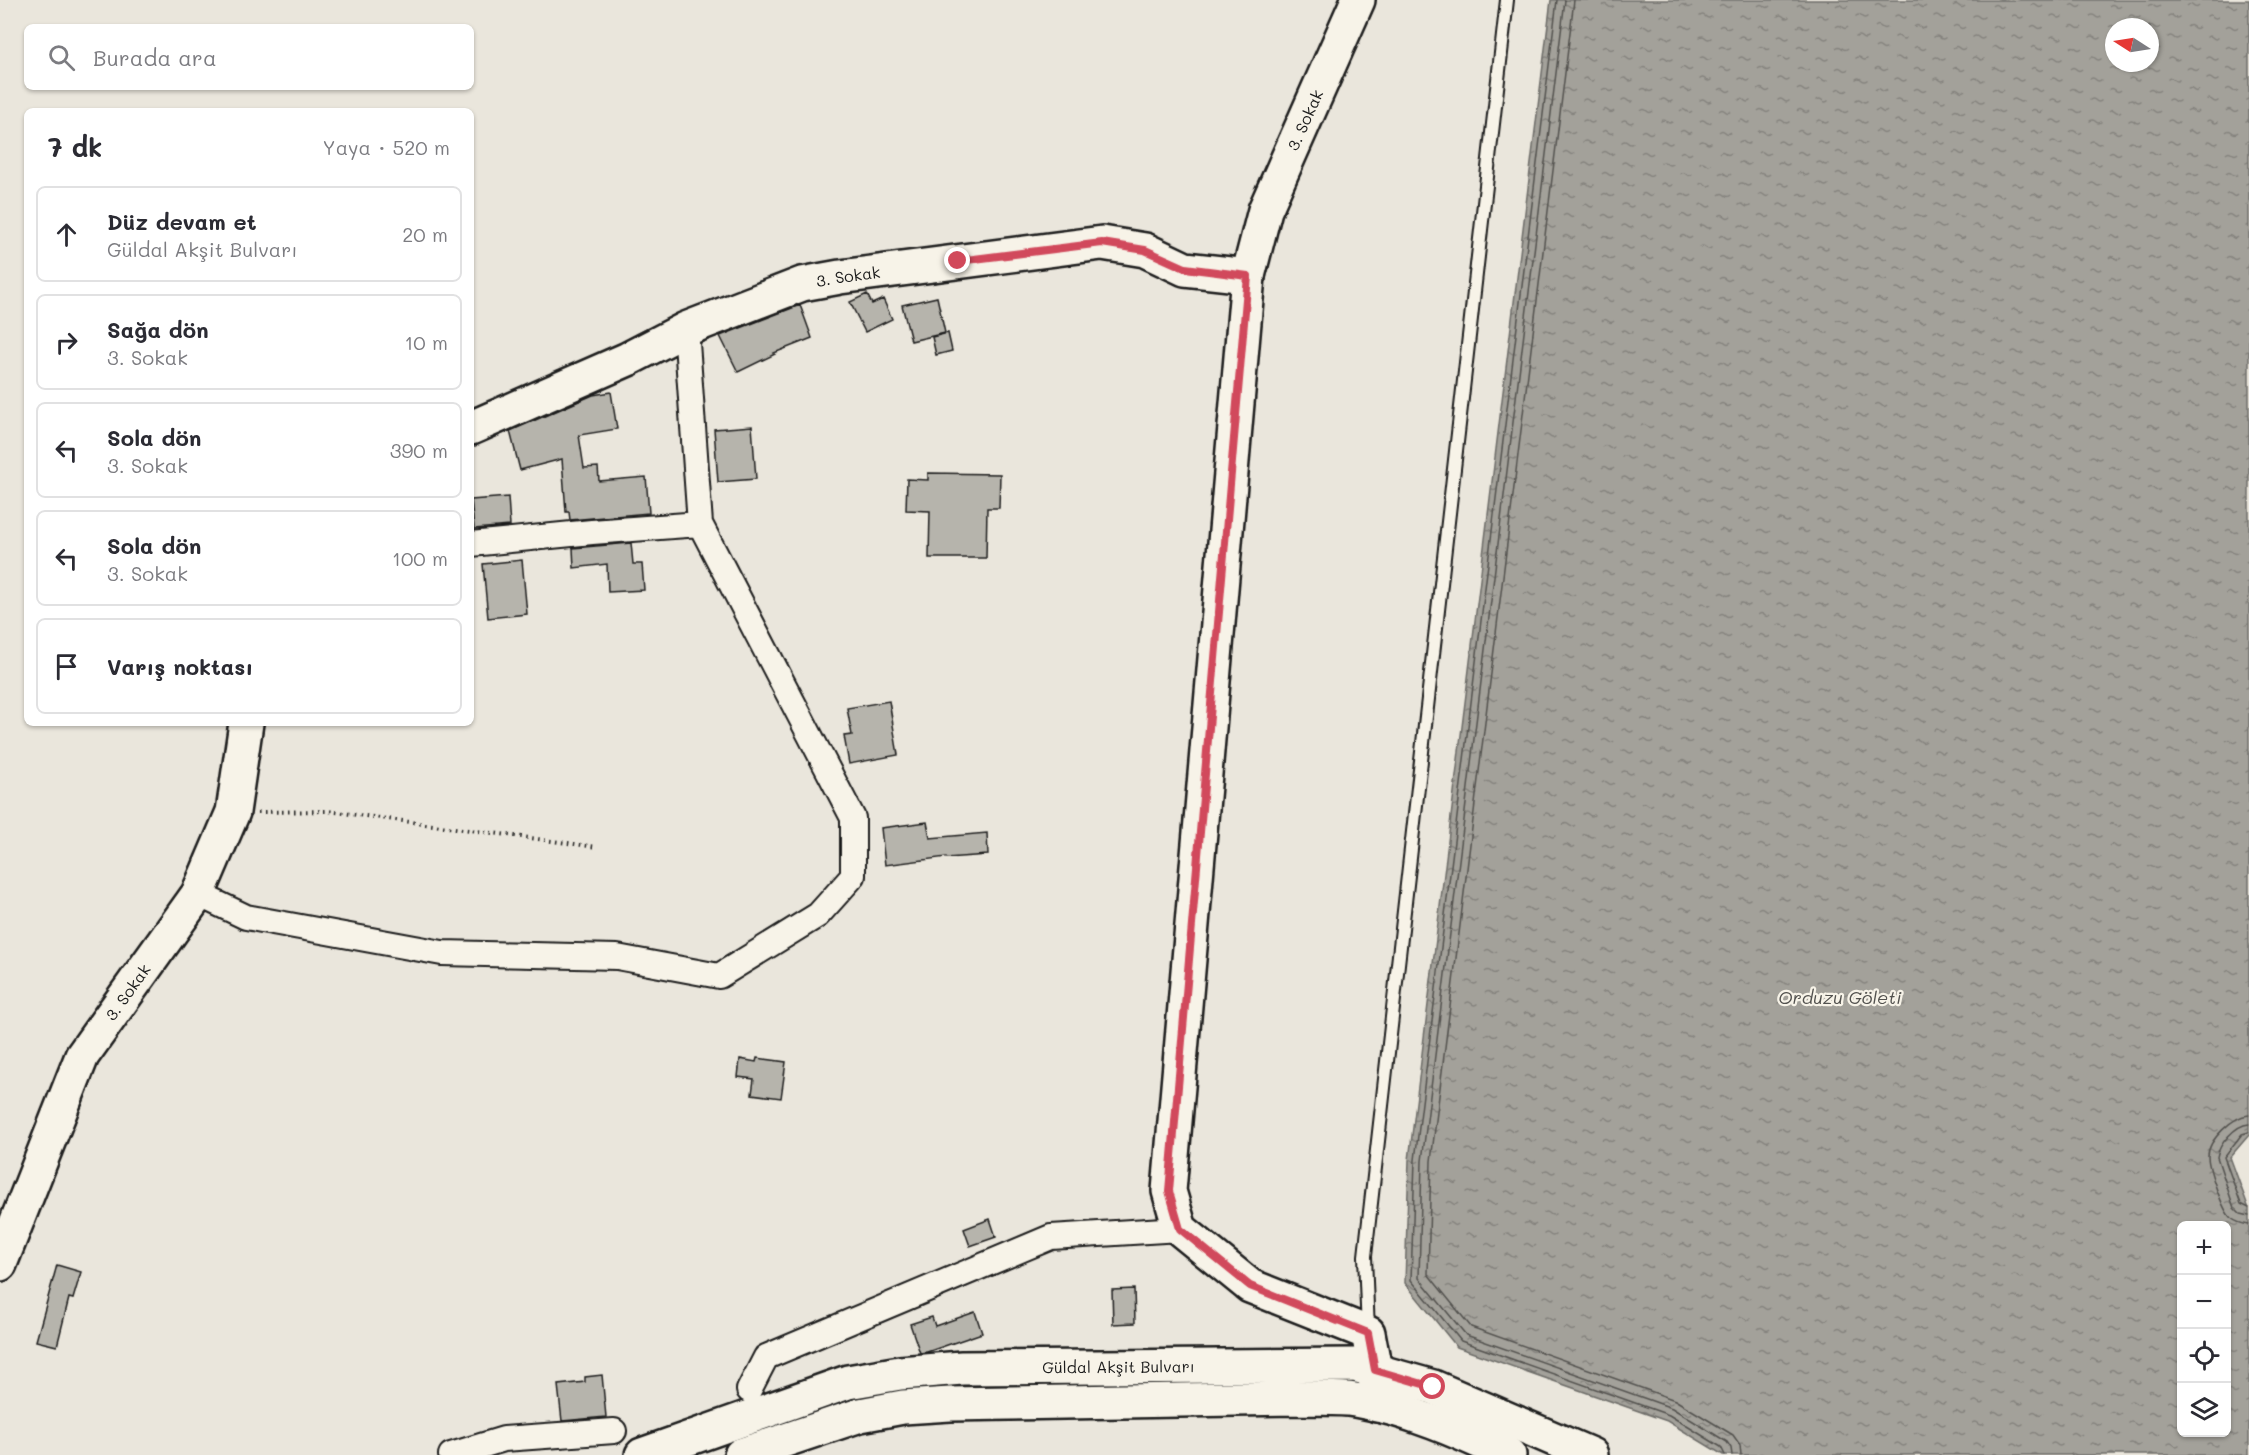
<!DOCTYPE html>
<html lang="tr">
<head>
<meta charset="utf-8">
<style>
	body { margin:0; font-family:Mali,sans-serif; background:#f7f7f7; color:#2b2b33 }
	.controls { position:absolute; right:18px; bottom:18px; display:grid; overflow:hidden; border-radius:9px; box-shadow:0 2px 4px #0004 }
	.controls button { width:54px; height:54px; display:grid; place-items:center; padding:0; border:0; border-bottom:2px solid #e1e1e2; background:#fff; color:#2b2b33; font:30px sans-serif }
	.compass { position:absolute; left:2105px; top:18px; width:54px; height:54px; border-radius:50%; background:#fff; box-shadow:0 2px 4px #0004; rotate:282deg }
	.stop { position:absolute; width:18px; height:18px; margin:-14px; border:4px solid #d1495b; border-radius:50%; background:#fff }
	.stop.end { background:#d1495b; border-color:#fff; box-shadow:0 2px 6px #0008 }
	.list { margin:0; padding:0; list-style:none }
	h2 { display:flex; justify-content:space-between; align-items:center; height:78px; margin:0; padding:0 24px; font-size:26px }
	h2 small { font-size:20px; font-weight:400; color:#7c7c81 }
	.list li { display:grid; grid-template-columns:39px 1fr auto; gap:18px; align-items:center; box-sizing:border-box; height:96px; margin:0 12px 12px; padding:0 12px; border:2px solid #e1e1e2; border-radius:9px }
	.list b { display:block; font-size:22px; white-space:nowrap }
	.list p { margin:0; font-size:20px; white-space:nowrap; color:#7c7c81 }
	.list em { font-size:20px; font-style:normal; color:#7c7c81 }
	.icon { flex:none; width:33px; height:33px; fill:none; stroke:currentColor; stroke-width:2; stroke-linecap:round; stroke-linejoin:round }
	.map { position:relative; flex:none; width:2249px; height:1455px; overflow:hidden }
	.search { position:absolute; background:#fff; box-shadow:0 2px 4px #0004; left:24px; top:24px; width:450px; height:66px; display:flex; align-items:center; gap:15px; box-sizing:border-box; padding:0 21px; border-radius:9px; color:#7c7c81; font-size:22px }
	.panel { position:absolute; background:#fff; box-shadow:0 2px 4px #0004; left:24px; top:108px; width:450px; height:618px; border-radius:9px }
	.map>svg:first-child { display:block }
	.water { fill:url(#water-ripples); stroke:#6d6c68; stroke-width:1.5; fill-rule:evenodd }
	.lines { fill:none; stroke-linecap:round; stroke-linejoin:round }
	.shore { stroke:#52514e; stroke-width:1.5 }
	.building { fill:#b6b4ac; stroke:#1c1c1c; stroke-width:1.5 }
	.lane-casing { stroke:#1c1c1c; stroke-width:16 }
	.street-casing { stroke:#1c1c1c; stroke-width:28 }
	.secondary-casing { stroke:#1c1c1c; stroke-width:38 }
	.path { stroke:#1c1c1c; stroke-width:4; stroke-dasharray:1.5 4.5; stroke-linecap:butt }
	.lane { stroke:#f7f3e8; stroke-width:12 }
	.street { stroke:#f7f3e8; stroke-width:24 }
	.secondary { stroke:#f7f3e8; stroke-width:33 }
	.route { stroke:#d1495b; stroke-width:8 }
	.labels { text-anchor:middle; stroke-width:4.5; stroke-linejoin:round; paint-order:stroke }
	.street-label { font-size:16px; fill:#1c1c1c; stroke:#f7f3e8 }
	.water-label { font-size:18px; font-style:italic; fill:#52514e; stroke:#f7f3e8 }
</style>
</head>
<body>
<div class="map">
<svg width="2249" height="1455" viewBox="0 0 2249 1455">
	<defs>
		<pattern id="water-ripples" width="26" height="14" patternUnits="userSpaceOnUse" patternTransform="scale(1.5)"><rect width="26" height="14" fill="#a3a19a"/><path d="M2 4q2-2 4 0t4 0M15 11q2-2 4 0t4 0" fill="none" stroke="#84827d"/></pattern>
	</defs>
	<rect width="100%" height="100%" fill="#eae6dc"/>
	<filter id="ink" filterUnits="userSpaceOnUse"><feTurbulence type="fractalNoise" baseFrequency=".0167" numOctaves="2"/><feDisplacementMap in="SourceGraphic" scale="12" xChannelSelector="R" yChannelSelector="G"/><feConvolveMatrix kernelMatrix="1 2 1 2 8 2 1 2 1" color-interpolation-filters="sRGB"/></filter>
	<g filter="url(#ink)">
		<path class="water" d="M 1551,0 L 2249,0 L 2249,1135 L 2230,1157 L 2249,1209 L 2249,1455 L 1723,1455 L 1667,1421 L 1457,1347 L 1405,1283 L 1409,1160 ZM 2114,27 L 2150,27 L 2150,63 L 2114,63 ZM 2182,1226 L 2226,1226 L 2226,1432 L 2182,1432 Z"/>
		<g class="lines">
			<path class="shore" d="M 1557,0 L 1415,1160 L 1411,1280 L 1461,1341 L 1669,1415 L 1721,1447 L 1725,1455
				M 1565,0 L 1422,1161 L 1419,1278 L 1466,1335 L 1672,1408 L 1727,1442 L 1731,1448 L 1732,1455
				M 1574,0 L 1431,1161 L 1428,1274 L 1471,1327 L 1675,1400 L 1733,1435 L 1740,1445 L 1741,1455
				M 2249,1115 C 2233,1116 2208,1140 2208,1156 C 2208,1168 2223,1211 2231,1218 C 2237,1223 2242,1224 2249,1225
				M 2249,1124 C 2235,1125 2219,1144 2217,1157 L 2234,1208 L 2240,1214 L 2249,1216
				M 2249,1132 L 2242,1134 L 2224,1157 L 2241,1204 L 2249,1208"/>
		</g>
		<path class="building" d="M 867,294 L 872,304 L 883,299 L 892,319 L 865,332 L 850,302 Z
			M 937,297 L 945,333 L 911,341 L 902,305 Z
			M 800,305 L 812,338 L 774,353 L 775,354 L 738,372 L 720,336 Z
			M 948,333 L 952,351 L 936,355 L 932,337 Z
			M 611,392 L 617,429 L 579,435 L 584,468 L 598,467 L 599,481 L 646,477 L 649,513 L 570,520 L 569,512 L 566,512 L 562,459 L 520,470 L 510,431 L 593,395 Z
			M 752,426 L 756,479 L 718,482 L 714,429 Z
			M 928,473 L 1000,474 L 999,508 L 987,508 L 986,558 L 929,558 L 930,511 L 906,510 L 907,479 L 928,480 Z
			M 508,497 L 510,526 L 474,529 L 471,500 Z
			M 631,543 L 633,564 L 642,564 L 644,590 L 608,592 L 607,564 L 574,568 L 573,548 Z
			M 522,560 L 527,614 L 488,618 L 483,564 Z
			M 889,701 L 898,755 L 849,764 L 844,736 L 852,735 L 847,708 Z
			M 927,822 L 930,838 L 987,833 L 988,855 L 946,858 L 946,857 L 885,865 L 881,828 Z
			M 757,1058 L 786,1062 L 781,1098 L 752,1094 L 754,1079 L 738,1077 L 740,1059 L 756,1062 Z
			M 990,1219 L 996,1237 L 970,1246 L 964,1229 Z
			M 57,1265 L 81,1272 L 73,1299 L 69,1298 L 57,1346 L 36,1341 Z
			M 1134,1289 L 1135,1323 L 1113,1324 L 1112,1290 Z
			M 975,1312 L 982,1333 L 927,1352 L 920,1353 L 910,1324 L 932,1317 L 935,1326 Z
			M 602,1375 L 606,1417 L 562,1421 L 558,1385 L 585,1382 L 585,1377 Z"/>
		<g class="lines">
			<g class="lane-casing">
				<path id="lane" d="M 1368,1332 L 1365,1256 L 1507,0"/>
			</g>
			<g class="street-casing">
				<path id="street" d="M 471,544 L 592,532 L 700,524
					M 198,894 L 246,917 L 442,953 L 617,957 L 719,976 L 818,915 L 853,876 L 853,818 L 700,524 L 686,329
					M 749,1390 L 766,1357 L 1051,1237 L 1180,1229
					M 451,1455 L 504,1439 L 614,1431"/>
			</g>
			<g class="secondary-casing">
				<g id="secondary">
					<path d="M 1358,0 L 1265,210 L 1248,276 L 1169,1191 L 1180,1229 L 1250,1286 L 1368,1333 L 1375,1370 L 1377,1405"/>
					<path id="s1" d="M 471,428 L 628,359 L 686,329 L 802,284 L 840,277 L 1102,243 L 1145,250 L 1185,269 L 1248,276"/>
					<path id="s2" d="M 0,1264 L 82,1056 L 198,894 L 233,812 L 246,723"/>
					<path id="s3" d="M 642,1455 L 848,1382 L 900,1373 L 962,1368 L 1355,1365 L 1433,1387 L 1591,1455"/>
					<path d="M 741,1455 L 860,1415 L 903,1407 L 950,1404 L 1299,1398 C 1317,1399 1337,1397 1355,1400 C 1408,1409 1460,1432 1509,1455"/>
				</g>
			</g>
			<path class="path" d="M 258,812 L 328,811 L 597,847"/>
			<use href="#lane" class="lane"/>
			<use href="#street" class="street"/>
			<use href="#secondary" class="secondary"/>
		</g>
	</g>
	<g class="lines" filter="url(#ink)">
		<path class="route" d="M 958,261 L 1102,243 L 1145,250 L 1185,268 L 1248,276 L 1169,1191 L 1180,1229 L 1250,1286 L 1368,1333 L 1375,1370 L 1433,1387"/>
	</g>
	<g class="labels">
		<g class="street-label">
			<text transform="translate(1305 120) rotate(-66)" y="6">3. Sokak</text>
			<text dy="6" stroke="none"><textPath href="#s1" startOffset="408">3. Sokak</textPath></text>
			<text dy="6" stroke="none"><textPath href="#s2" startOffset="302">3. Sokak</textPath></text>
			<text dy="6" stroke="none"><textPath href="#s3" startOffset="490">Güldal Akşit Bulvarı</textPath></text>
		</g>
		<g class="water-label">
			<text x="1840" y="1004">Orduzu Göleti</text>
		</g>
	</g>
</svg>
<div class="controls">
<button>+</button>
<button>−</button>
<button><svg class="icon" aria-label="locate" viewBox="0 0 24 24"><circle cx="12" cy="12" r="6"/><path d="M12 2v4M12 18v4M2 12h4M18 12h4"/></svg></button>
<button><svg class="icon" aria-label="layers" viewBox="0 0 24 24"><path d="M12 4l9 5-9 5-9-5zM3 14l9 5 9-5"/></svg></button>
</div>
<svg class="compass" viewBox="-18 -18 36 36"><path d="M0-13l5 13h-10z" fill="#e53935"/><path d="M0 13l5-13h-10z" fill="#7c7c81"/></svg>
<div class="stop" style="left:1433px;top:1387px"></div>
<div class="stop end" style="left:958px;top:261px"></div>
<div class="search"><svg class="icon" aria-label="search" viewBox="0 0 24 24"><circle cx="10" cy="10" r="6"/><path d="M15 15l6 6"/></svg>Burada ara</div>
<section class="panel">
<h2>7 dk<small>Yaya · 520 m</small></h2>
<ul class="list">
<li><svg class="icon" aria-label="ahead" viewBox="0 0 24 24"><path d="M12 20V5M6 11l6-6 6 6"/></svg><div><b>Düz devam et</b><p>Güldal Akşit Bulvarı</p></div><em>20 m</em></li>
<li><svg class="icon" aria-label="right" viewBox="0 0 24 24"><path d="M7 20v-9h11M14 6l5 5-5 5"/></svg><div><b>Sağa dön</b><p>3. Sokak</p></div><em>10 m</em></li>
<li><svg class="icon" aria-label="left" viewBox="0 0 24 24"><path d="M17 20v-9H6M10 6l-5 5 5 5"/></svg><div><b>Sola dön</b><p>3. Sokak</p></div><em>390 m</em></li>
<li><svg class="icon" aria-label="left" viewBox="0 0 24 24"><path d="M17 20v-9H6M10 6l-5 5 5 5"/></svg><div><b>Sola dön</b><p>3. Sokak</p></div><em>100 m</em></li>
<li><svg class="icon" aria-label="arrive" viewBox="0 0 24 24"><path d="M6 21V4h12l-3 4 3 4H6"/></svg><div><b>Varış noktası</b></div></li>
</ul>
</section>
</div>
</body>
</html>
